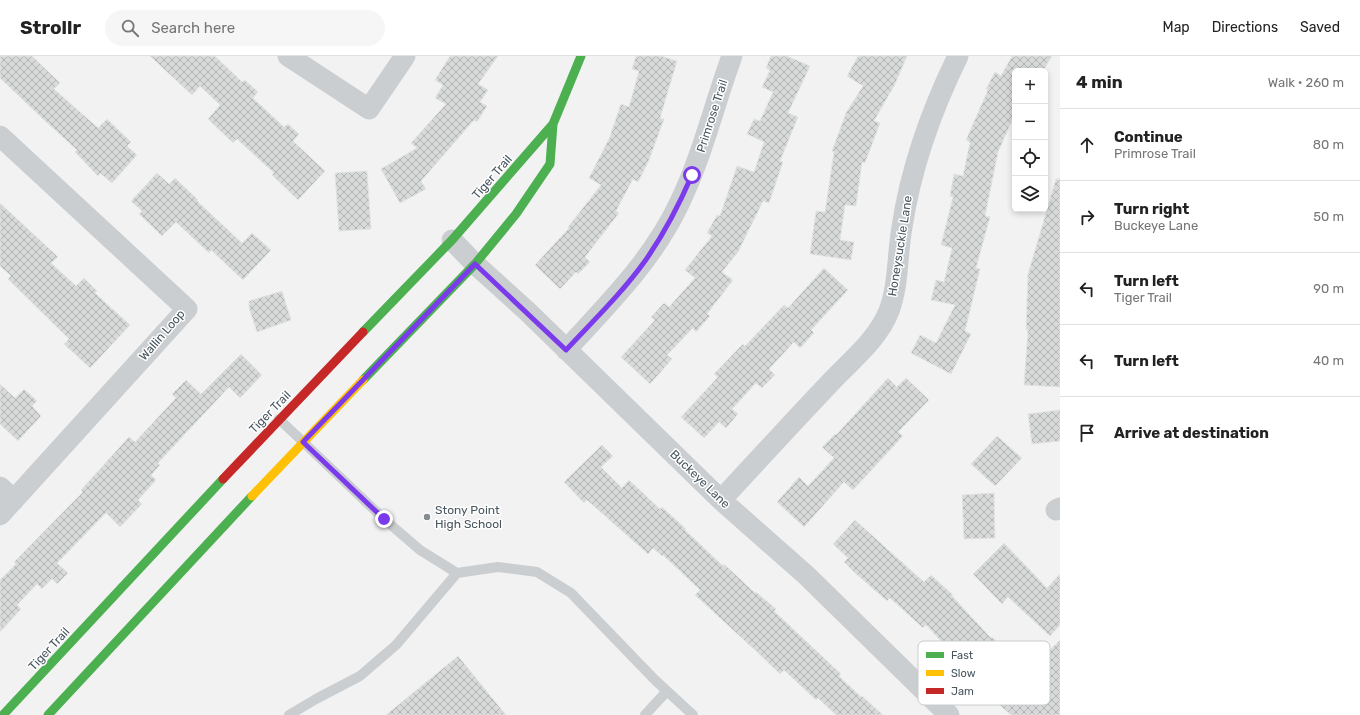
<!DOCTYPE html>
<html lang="en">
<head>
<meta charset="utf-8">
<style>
	body { margin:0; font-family:Rubik,sans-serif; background:#f6f6f6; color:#222 }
	.controls { position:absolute; right:12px; top:12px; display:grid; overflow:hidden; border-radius:6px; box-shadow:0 2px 6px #0003 }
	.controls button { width:36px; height:36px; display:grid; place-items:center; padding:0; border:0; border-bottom:1px solid #e0e0e0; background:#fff; color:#222; font:20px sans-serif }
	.stop { position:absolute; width:12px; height:12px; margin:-9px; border:3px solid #7c3aed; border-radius:50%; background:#fff }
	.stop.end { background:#7c3aed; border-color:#fff; box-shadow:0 1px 4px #0008 }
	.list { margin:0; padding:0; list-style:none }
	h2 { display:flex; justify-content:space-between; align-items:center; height:52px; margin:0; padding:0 16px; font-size:17px }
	h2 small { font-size:13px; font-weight:400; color:#767676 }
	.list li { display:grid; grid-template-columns:26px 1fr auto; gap:12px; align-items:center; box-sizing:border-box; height:72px; padding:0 16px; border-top:1px solid #e0e0e0 }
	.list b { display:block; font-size:15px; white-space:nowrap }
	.list p { margin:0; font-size:13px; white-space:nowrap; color:#767676 }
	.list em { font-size:13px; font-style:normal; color:#767676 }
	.icon { flex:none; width:22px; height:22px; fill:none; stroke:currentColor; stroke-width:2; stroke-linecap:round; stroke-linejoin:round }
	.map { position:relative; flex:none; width:1060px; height:659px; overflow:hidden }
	header { display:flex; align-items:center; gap:24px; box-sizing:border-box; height:56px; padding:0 20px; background:#fff; border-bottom:1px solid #e0e0e0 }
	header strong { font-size:19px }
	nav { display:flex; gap:22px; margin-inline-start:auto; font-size:14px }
	.search { width:280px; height:36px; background:#f6f6f6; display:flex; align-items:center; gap:10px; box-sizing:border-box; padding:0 14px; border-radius:22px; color:#767676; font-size:15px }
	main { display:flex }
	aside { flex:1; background:#fff }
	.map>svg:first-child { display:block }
	.building { fill:url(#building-cross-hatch); stroke:#e3e4e5 }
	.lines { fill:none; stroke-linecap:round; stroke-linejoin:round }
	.lane { stroke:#cbced0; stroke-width:10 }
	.street { stroke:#cbced0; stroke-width:21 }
	.fast { stroke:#4caf50; stroke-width:9 }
	.slow { stroke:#ffc107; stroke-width:9 }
	.jam { stroke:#c62828; stroke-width:9 }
	.route { stroke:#7c3aed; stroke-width:5 }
	.poi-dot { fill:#848d92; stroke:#fff; stroke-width:1.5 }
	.labels { text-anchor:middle; stroke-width:3; stroke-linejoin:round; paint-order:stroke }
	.street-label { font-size:12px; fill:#48565f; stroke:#fff }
	.poi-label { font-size:12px; fill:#48565f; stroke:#fff; text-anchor:start }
	.key { fill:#fff; stroke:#c8cccf; stroke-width:1 }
	.key-label { font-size:11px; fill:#48565f }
</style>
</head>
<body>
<header>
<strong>Strollr</strong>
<div class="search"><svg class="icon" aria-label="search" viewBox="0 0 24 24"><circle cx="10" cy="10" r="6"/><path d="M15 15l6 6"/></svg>Search here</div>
<nav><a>Map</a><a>Directions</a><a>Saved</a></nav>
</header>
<main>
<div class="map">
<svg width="1060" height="659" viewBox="0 0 1060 659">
	<defs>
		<pattern id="building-cross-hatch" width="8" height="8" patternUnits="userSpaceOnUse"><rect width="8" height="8" fill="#d8dada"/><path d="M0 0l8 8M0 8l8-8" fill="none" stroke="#b1b4b4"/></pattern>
	</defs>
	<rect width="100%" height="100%" fill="#f2f2f2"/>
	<path class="building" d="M 0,0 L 32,0 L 60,27 L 54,33 L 98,72 L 107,63 L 131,86 L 127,90 L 137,99 L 112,127 L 100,117 L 98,120 L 75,96 L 77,94 L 43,63 L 0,22 Z
		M 150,0 L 215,0 L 242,26 L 245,24 L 258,36 L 253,42 L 284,71 L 288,68 L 299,78 L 293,85 L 325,115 L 298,144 L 272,119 L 274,117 L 237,83 L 233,87 L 208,63 L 220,49 L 200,30 L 192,39 Z
		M 450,0 L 498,0 L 478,28 L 488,34 L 480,46 L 487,50 L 477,66 L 474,64 L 421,125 L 426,133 L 400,147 L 381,113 L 417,92 L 411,87 L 446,48 L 435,42 L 443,29 L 435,24 Z
		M 636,0 L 661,0 L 677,5 L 660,62 L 664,63 L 649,104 L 638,126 L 633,123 L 616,155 L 619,157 L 585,201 L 590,206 L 578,218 L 576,216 L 560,233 L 535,209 L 569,172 L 568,171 L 601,129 L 589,122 L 609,83 L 621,48 L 629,51 L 639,15 L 632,13 Z
		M 771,0 L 787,0 L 810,10 L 788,57 L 798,61 L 780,105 L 783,106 L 769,147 L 763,145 L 738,196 L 722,216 L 733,224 L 707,258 L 710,260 L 696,276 L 693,272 L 667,299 L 672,303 L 650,328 L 621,301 L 655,264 L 651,261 L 664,247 L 669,251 L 695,222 L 685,214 L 712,180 L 707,177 L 717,159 L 720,160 L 737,110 L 754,116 L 764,86 L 747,78 L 754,63 L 760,65 L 773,36 L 762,31 L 770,14 L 766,12 Z
		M 858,0 L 907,0 L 895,28 L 874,65 L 880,67 L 865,107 L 862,106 L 856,150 L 845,149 L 840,184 L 854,186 L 851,204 L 810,198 L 816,155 L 825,156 L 834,96 L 832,95 L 846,57 L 863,30 L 847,20 Z
		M 1012,0 L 1052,0 L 1043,15 L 1015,15 L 1015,58 L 998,96 L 985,160 L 990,161 L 976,212 L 980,213 L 965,275 L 971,278 L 951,318 L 911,297 L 920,279 L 936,287 L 955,249 L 931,244 L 936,224 L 944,226 L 952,192 L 941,189 L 953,141 L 950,140 L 954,118 L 963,120 L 970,86 L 966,84 L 988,34 L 986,33 L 995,16 L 1001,20 Z
		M 367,115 L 371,173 L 339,175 L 335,117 Z
		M 157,117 L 169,128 L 175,122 L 198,144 L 197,145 L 242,187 L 252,177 L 271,194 L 243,224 L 211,194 L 209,197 L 176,166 L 162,180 L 139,158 L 142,155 L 131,145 Z
		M 1056,123 L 1060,123 L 1060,331 L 1024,329 L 1028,274 L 1026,274 L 1028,218 Z
		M 0,147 L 58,201 L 51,207 L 76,230 L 84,222 L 97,235 L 95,237 L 130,269 L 90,312 L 64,288 L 69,283 L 8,223 L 11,220 L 0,210 Z
		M 824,212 L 848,234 L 811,274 L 814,277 L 800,292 L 794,286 L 769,313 L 775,319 L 762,332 L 756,327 L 732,353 L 738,358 L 726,372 L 719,366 L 704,382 L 681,361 L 718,321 L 714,318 L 743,288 L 745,290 L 784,249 L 788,252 Z
		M 282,235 L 291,264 L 257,276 L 249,252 L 249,245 Z
		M 241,298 L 262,319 L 240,342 L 229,331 L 158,407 L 160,409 L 151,419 L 156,424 L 138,444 L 142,448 L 120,471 L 106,457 L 57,507 L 68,517 L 57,528 L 52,523 L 42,533 L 37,528 L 17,549 L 21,553 L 0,576 L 0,524 L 16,508 L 14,506 L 83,436 L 81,434 L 129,381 L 135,386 L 176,342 L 172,338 L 186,324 L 201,338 Z
		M 888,322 L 897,331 L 906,322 L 929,344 L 898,376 L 903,380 L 853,434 L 844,426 L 804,471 L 777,446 L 799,421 L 808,430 L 834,402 L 822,391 L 835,378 L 836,379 Z
		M 0,328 L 15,342 L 24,333 L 37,345 L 32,350 L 41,360 L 18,385 L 0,368 Z
		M 1060,354 L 1060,385 L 1032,388 L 1028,358 Z
		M 997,380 L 1022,402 L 995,430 L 971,408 Z
		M 602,389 L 613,400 L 601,411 L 622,432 L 629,424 L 660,453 L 662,451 L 686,473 L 685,474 L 723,510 L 724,508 L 755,537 L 756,536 L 776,553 L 774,555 L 841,618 L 839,620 L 861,641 L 862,640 L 883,659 L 836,659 L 818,642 L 816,644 L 784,614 L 780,618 L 756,595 L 695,539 L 700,534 L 663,499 L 662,500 L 653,492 L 648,498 L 587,444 L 584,447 L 564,426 Z
		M 994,437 L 995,482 L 964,483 L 962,439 Z
		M 855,464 L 924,526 L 931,519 L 953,539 L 952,540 L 991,582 L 992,581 L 1029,615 L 1060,584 L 1060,659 L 1011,659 L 994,644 L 998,640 L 959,604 L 926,569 L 923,572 L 890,542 L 887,545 L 854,516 L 844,506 L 848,502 L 833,488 Z
		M 1004,487 L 1047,532 L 1060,518 L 1060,569 L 1050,580 L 1008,541 L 1002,548 L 973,518 Z
		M 458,600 L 506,659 L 386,659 Z"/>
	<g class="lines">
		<path class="lane" d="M 279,363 L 384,463 L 420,494 L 457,517 L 498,511 L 537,516 L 571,537 L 655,624 L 693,659
			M 289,659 L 316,643 L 360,620 L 396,589 L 457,517
			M 645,659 L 667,635"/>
		<path class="street" d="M 288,0 L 369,53 L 405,0
			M 0,80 L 187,253 L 0,459
			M 452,184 L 475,208 L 528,256 L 721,444 L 806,519 L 949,659
			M 566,294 C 608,248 652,205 679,148 C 702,101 714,49 732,0
			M 0,431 L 14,444
			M 721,444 C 757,405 792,367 828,329 C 849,306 877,285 889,255 C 899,228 897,199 902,171 C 911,111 931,55 958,0
			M 1056,454 L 1060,452"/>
		<path class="fast" d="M 363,276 L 452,184 L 553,68 L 581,0
			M 363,324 L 475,208 L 516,158 L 550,108 L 553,68
			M 3,659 L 223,423
			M 48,659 L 252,440"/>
		<path class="slow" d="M 252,440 L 363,324"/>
		<path class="jam" d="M 223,423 L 363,276"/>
	</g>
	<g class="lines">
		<path class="route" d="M 384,463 L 303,386 L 475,208 L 566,294 C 593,265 622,237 645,205 C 664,178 679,149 692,119"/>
	</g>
	<circle class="poi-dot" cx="427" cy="461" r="4"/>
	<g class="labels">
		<g class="street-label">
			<text transform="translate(712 60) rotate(-72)" y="4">Primrose Trail</text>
			<text transform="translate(492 121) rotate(-49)" y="4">Tiger Trail</text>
			<text transform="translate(900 190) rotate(-81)" y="4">Honeysuckle Lane</text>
			<text transform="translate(162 279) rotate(-49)" y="4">Wallin Loop</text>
			<text transform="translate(270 356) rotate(-46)" y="4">Tiger Trail</text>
			<text transform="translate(700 423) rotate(44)" y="4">Buckeye Lane</text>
			<text transform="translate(49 593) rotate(-47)" y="4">Tiger Trail</text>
		</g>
		<g class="poi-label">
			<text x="435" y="458">Stony Point<tspan x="435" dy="14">High School</tspan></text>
		</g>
	</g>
	<rect x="918" y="585" width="132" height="64" rx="6" class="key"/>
	<rect x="926" y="596" width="18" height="6" fill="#4caf50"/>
	<rect x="926" y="614" width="18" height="6" fill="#ffc107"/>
	<rect x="926" y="632" width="18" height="6" fill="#c62828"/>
	<g class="key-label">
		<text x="951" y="603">Fast</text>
		<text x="951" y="621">Slow</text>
		<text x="951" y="639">Jam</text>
	</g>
</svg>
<div class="controls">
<button>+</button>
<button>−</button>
<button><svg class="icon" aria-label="locate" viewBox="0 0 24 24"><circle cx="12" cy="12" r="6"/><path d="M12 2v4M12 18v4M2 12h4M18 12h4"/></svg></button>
<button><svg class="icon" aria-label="layers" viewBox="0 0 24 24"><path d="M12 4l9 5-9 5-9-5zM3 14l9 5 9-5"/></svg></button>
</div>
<div class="stop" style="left:692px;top:119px"></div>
<div class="stop end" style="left:384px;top:463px"></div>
</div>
<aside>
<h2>4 min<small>Walk · 260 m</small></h2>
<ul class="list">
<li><svg class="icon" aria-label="ahead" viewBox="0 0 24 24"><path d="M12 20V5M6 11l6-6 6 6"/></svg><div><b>Continue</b><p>Primrose Trail</p></div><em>80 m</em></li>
<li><svg class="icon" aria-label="right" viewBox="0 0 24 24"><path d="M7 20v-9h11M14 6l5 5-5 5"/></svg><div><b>Turn right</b><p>Buckeye Lane</p></div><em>50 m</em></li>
<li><svg class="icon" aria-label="left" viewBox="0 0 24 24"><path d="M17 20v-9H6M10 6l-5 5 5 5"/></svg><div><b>Turn left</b><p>Tiger Trail</p></div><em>90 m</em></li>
<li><svg class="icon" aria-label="left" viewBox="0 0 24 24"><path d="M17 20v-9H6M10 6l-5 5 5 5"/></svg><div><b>Turn left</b></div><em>40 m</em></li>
<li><svg class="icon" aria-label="arrive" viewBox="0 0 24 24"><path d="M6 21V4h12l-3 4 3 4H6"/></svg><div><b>Arrive at destination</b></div></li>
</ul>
</aside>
</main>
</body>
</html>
